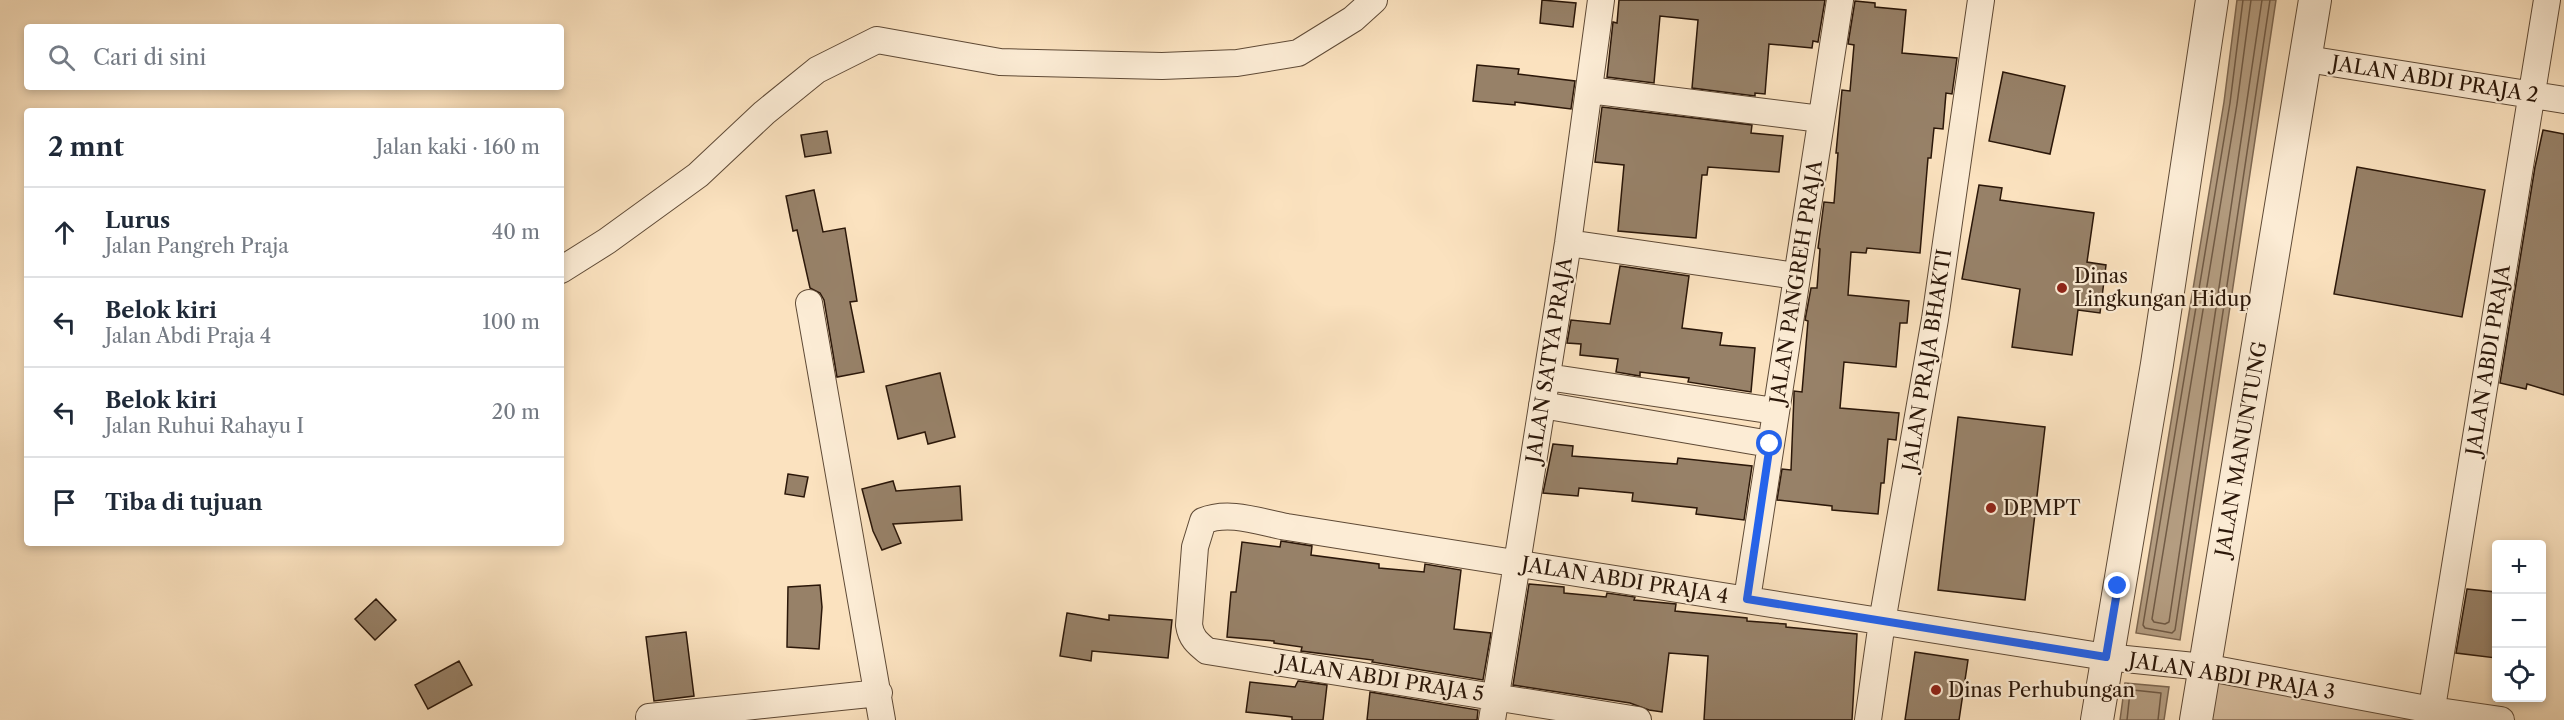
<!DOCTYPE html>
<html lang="id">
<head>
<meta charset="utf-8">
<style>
	body { margin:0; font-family:"Libre Caslon Text",serif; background:#f2f2f3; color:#1f2937 }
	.controls { position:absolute; right:18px; bottom:18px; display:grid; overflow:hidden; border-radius:6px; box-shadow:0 3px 9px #0003 }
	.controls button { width:54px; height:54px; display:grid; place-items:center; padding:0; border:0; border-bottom:2px solid #e0e1e3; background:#fff; color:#1f2937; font:30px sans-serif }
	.stop { position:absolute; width:18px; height:18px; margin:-14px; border:4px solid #2563eb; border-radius:50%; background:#fff }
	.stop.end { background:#2563eb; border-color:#fff; box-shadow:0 2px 6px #0008 }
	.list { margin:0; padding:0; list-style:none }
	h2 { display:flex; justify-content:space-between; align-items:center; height:78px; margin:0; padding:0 24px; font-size:26px }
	h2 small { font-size:20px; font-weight:400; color:#747a83 }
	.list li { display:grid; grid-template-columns:39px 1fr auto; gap:18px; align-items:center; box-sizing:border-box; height:90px; padding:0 24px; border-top:2px solid #e0e1e3 }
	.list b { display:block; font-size:22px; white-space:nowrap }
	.list p { margin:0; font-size:20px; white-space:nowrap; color:#747a83 }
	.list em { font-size:20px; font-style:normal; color:#747a83 }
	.icon { flex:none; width:33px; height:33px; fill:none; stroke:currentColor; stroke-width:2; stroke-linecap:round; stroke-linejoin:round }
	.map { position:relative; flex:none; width:2564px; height:720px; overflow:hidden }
	.search { position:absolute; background:#fff; box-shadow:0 3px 9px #0003; left:24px; top:24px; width:540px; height:66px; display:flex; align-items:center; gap:15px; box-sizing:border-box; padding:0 21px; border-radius:6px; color:#747a83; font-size:22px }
	.panel { position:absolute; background:#fff; box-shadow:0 3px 9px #0003; left:24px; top:108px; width:540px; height:438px; border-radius:6px }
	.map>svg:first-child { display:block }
	.green { fill:#d8bfa0; stroke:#826b54; stroke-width:1.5 }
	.water { fill:#b49d81; stroke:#7d6751; stroke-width:1.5 }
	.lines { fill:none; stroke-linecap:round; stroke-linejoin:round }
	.shore { stroke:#705a45; stroke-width:1.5 }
	.building { fill:#978168; stroke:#2b1709; stroke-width:1.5 }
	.minor-casing { stroke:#5f4a36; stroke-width:28 }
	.tertiary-casing { stroke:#5f4a36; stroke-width:34 }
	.minor { stroke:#fcecd5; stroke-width:26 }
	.tertiary { stroke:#fcecd5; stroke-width:32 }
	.route { stroke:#2563eb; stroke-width:8 }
	.poi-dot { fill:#8f2418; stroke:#fcecd5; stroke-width:2 }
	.labels { text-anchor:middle; stroke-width:4.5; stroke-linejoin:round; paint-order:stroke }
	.street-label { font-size:20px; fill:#2b1709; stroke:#fcecd5 }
	.poi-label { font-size:20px; fill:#2b1709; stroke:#fcecd5; text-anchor:start }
</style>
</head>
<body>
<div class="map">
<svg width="2564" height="720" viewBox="0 0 2564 720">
	<rect width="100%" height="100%" fill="#fbe2bf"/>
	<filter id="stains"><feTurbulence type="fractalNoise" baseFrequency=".00333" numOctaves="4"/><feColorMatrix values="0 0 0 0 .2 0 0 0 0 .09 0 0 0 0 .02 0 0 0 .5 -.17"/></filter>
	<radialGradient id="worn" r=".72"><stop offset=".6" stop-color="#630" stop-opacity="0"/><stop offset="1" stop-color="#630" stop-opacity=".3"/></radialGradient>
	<path class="green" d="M 2210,677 L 2420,720 L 2203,720 Z"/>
	<path class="water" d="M 2237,0 L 2276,0 L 2180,640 L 2136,633 L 2224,102 Z
		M 2125,683 L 2169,687 L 2164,720 L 2120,720 Z"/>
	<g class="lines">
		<path class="shore" d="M 2243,0 L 2230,103 L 2143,625 L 2145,628 L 2172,633 L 2175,630 L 2270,0
			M 2251,0 L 2237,104 L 2152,619 L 2154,622 L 2165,624 L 2169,622 L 2262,0
			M 2127,720 L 2130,692 L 2133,690 L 2161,693 L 2158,720"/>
	</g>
	<path class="building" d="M 1542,0 L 1576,3 L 1573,27 L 1540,23 Z
		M 1619,0 L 1825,0 L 1818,42 L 1813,41 L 1812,48 L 1769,44 L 1765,94 L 1755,93 L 1755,96 L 1692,88 L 1698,20 L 1660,16 L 1654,83 L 1607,77 L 1613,22 L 1617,23 Z
		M 1855,1 L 1875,3 L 1875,7 L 1906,10 L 1902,53 L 1957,58 L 1952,94 L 1946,93 L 1943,129 L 1934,128 L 1931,158 L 1928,158 L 1920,253 L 1867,248 L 1866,253 L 1851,252 L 1848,295 L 1909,301 L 1907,323 L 1900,323 L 1896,367 L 1844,362 L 1840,408 L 1899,413 L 1896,440 L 1888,439 L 1884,483 L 1881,483 L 1878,514 L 1832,510 L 1832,506 L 1777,500 L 1782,469 L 1791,470 L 1794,395 L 1794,391 L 1802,392 L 1808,321 L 1805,320 L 1811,288 L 1817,288 L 1820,249 L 1818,248 L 1824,202 L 1834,203 L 1838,153 L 1836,153 L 1842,90 L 1850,91 L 1854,45 L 1848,44 Z
		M 1477,65 L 1519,69 L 1518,74 L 1575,81 L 1571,109 L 1515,102 L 1515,105 L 1473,101 Z
		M 2003,72 L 2065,86 L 2050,154 L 1989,141 Z
		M 1602,107 L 1752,125 L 1751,133 L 1783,136 L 1779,172 L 1708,167 L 1707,175 L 1702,175 L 1696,238 L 1618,231 L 1624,165 L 1595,162 Z
		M 2543,130 L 2564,134 L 2564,395 L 2527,384 L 2526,389 L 2500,383 L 2535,167 Z
		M 827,131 L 831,153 L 805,157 L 801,135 Z
		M 2357,167 L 2485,190 L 2462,317 L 2334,294 Z
		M 1979,185 L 2002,188 L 2000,200 L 2094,213 L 2087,262 L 2106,265 L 2100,313 L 2078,310 L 2072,355 L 2012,347 L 2020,289 L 1962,279 Z
		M 814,190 L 823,232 L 845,228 L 857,301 L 850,302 L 864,372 L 837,377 L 824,300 L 820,293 L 810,288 L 797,230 L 793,231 L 786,196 Z
		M 1620,266 L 1689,276 L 1682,328 L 1722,333 L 1720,345 L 1755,348 L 1751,392 L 1688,382 L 1689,378 L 1640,372 L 1640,376 L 1616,372 L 1618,359 L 1580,355 L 1581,344 L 1567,343 L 1571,320 L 1610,324 Z
		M 940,373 L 955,437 L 928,444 L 925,432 L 898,439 L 886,386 Z
		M 1958,417 L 2045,427 L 2025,600 L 1938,590 Z
		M 1553,444 L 1573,446 L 1572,456 L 1677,464 L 1678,458 L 1752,466 L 1744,520 L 1696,514 L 1697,508 L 1632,501 L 1633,493 L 1579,488 L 1578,496 L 1543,493 Z
		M 788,474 L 808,477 L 804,497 L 785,494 Z
		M 893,481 L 896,491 L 960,486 L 962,520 L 893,524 L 901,543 L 882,550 L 873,531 L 862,489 Z
		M 1281,541 L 1312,546 L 1311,555 L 1379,564 L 1379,568 L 1424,572 L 1425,564 L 1461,570 L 1454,629 L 1491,633 L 1483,680 L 1372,662 L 1373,660 L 1301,651 L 1302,647 L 1274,643 L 1274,641 L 1227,637 L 1231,592 L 1236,592 L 1242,542 L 1280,547 Z
		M 1529,584 L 1564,587 L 1564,593 L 1606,597 L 1607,593 L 1635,597 L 1634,600 L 1676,604 L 1675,611 L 1747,618 L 1747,621 L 1786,624 L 1786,627 L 1857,634 L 1852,720 L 1704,720 L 1708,656 L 1669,653 L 1662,712 L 1649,710 L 1630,703 L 1513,685 Z
		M 820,585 L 822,607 L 819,649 L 787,647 L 788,587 Z
		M 2467,589 L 2496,592 L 2496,658 L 2456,653 Z
		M 376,599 L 396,620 L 375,640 L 355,619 Z
		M 1067,613 L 1109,620 L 1109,615 L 1172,620 L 1168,658 L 1092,651 L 1091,661 L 1060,656 Z
		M 686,632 L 694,696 L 654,701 L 646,637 Z
		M 1915,652 L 1968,660 L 1959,720 L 1905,720 Z
		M 459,661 L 472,685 L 428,709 L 415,685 Z
		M 1298,681 L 1327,685 L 1323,720 L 1292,720 L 1292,717 L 1246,712 L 1250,682 L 1295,687 Z
		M 1370,692 L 1478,710 L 1477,720 L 1367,720 Z"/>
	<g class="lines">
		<g class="minor-casing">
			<path id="minor" d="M 2307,59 L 2564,100
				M 1589,90 L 1821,119
				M 1568,243 L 1796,276
				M 561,270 L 607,241 L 698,175 L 764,113 L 817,70 L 877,40 L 1000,62 L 1162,66 L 1237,63 L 1298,53 L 1353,19 L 1374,0
				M 809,303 L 882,720
				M 1547,377 L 1775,411
				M 1542,405 L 1770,444
				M 1747,599 L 1840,0
				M 649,717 L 879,693
				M 1492,720 L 1568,243 L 1601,0
				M 1638,720 L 1207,651 C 1197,643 1191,638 1189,625 L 1195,547 L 1203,521 C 1229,510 1260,522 1287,527 L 2106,657 L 2204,667 L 2432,710 L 2501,720
				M 1868,720 L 1882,622 L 1935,319 L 1981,0
				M 2430,720 L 2547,0"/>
		</g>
		<g class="tertiary-casing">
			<path id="tertiary" d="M 2097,720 L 2157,364 L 2212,0
				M 2196,720 L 2315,0"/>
		</g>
		<use href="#minor" class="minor"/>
		<use href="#tertiary" class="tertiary"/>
	</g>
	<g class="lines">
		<path class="route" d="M 1770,444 L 1747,599 L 2106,657 L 2118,586"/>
	</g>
	<g class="poi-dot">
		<circle cx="2062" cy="288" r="6"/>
		<circle cx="1991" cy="508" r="6"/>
		<circle cx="1936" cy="690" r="6"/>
	</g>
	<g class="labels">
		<g class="street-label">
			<text transform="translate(2435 79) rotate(9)" y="7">JALAN ABDI PRAJA 2</text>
			<text transform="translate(1796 282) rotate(-81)" y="7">JALAN PANGREH PRAJA</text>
			<text transform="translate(1549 360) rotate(-81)" y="7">JALAN SATYA PRAJA</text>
			<text transform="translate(1927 360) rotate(-81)" y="7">JALAN PRAJA BHAKTI</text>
			<text transform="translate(2488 360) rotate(-81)" y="7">JALAN ABDI PRAJA</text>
			<text transform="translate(2241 449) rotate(-80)" y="7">JALAN MANUNTUNG</text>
			<text transform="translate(1625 580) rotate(9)" y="7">JALAN ABDI PRAJA 4</text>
			<text transform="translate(2232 676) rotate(9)" y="7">JALAN ABDI PRAJA 3</text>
			<text transform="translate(1381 678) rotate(9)" y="7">JALAN ABDI PRAJA 5</text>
		</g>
		<g class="poi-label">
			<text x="2074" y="283">Dinas<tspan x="2074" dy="23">Lingkungan Hidup</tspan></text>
			<text x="2003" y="515">DPMPT</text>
			<text x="1948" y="697">Dinas Perhubungan</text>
		</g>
	</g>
	<rect width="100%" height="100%" filter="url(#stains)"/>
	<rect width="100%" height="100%" fill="url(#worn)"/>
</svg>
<div class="controls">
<button>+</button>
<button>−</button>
<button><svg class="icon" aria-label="locate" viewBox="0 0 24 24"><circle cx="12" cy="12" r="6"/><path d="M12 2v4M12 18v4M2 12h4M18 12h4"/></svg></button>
</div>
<div class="stop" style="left:1770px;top:444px"></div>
<div class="stop end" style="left:2118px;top:586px"></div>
<div class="search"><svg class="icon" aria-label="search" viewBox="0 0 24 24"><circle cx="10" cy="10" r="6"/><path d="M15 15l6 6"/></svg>Cari di sini</div>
<section class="panel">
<h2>2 mnt<small>Jalan kaki · 160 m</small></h2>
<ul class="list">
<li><svg class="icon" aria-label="ahead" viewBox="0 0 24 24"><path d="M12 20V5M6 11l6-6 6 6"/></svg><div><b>Lurus</b><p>Jalan Pangreh Praja</p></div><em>40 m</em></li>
<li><svg class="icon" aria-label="left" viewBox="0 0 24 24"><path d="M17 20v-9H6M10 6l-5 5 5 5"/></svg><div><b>Belok kiri</b><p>Jalan Abdi Praja 4</p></div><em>100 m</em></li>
<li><svg class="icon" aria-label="left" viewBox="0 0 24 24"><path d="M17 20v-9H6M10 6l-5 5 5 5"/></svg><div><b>Belok kiri</b><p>Jalan Ruhui Rahayu I</p></div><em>20 m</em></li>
<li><svg class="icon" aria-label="arrive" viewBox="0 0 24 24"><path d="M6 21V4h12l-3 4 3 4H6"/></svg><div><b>Tiba di tujuan</b></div></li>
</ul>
</section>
</div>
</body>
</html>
